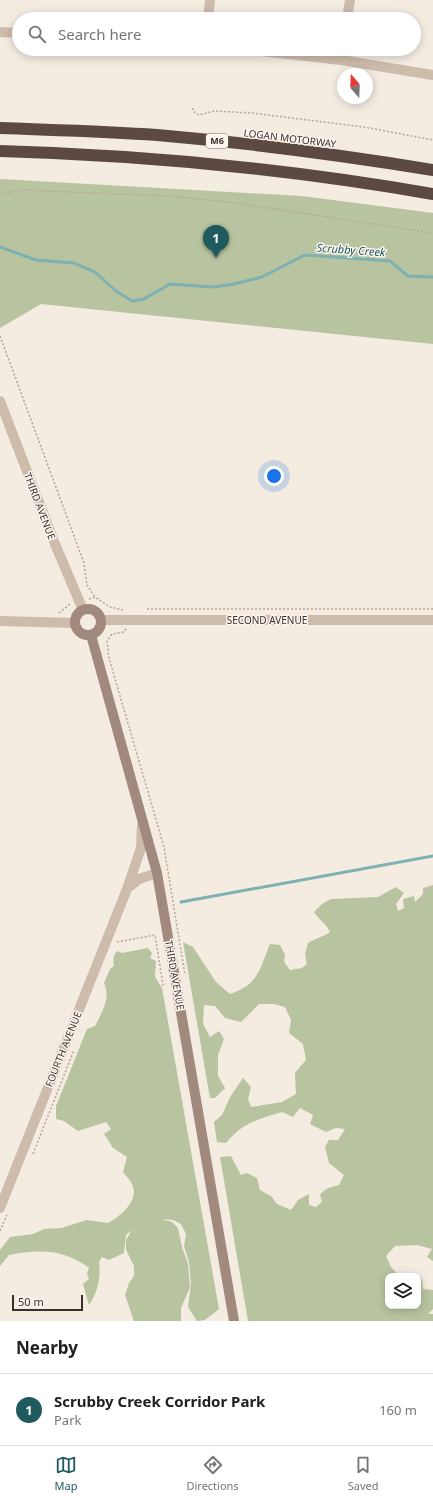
<!DOCTYPE html>
<html lang="en">
<head>
<meta charset="utf-8">
<style>
	body { margin:0; font-family:"Noto Sans",sans-serif; background:#f6f6f6; color:#202124 }
	.controls { position:absolute; right:12px; bottom:12px; display:grid; overflow:hidden; border-radius:8px; box-shadow:0 2px 10px #0003 }
	.controls button { width:36px; height:36px; display:grid; place-items:center; padding:0; border:0; border-bottom:1px solid #e0e0e0; background:#fff; color:#202124; font:20px sans-serif }
	.compass { position:absolute; left:337px; top:68px; width:36px; height:36px; border-radius:50%; background:#fff; box-shadow:0 2px 10px #0003; rotate:341deg }
	.scale { position:absolute; left:12px; bottom:10px; width:71px; box-sizing:border-box; padding-left:4px; border:2px solid #3b302b; border-top:0; font-size:11px; line-height:14px; white-space:nowrap; color:#3b302b; -webkit-text-stroke:3px #fbf5ee; paint-order:stroke }
	.you { position:absolute; left:274px; top:476px; width:14px; height:14px; margin:-10px; border:3px solid #fff; border-radius:50%; background:#1a73e8; box-shadow:0 0 0 6px #1a73e833 }
	.badge { display:grid; place-items:center; width:26px; height:26px; border-radius:50%; background:#1f5a5e; color:#fff; font-size:13px; font-weight:700 }
	.pin { position:absolute; translate:-50% -33px; filter:drop-shadow(0 1px 2px #0008) }
	.pin::after { content:''; position:absolute; top:21px; width:14px; height:12px; background:inherit; clip-path:polygon(0 0,100% 0,50% 100%) }
	.list { margin:0; padding:0; list-style:none }
	h2 { display:flex; justify-content:space-between; align-items:center; height:52px; margin:0; padding:0 16px; font-size:17px }
	h2 small { font-size:13px; font-weight:400; color:#757577 }
	.list li { display:grid; grid-template-columns:26px 1fr auto; gap:12px; align-items:center; box-sizing:border-box; height:72px; padding:0 16px; border-top:1px solid #e0e0e0 }
	.list b { display:block; font-size:15px; white-space:nowrap }
	.list p { margin:0; font-size:13px; white-space:nowrap; color:#757577 }
	.list em { font-size:13px; font-style:normal; color:#757577 }
	.icon { flex:none; width:22px; height:22px; fill:none; stroke:currentColor; stroke-width:2; stroke-linecap:round; stroke-linejoin:round }
	.map { position:relative; flex:none; width:433px; height:1321px; overflow:hidden }
	.search { position:absolute; background:#fff; box-shadow:0 2px 10px #0003; left:12px; right:12px; top:12px; height:44px; display:flex; align-items:center; gap:10px; box-sizing:border-box; padding:0 14px; border-radius:22px; color:#757577; font-size:15px }
	.sheet { height:124px; background:#fff }
	nav { display:flex; justify-content:space-around; align-items:center; box-sizing:border-box; height:56px; border-top:1px solid #e0e0e0; background:#fff; font-size:11px; color:#757577 }
	nav a { display:grid; justify-items:center; gap:2px }
	nav .on { color:#1f5a5e }
	.map>svg:first-child { display:block }
	.green { fill:#b8c4a0 }
	.lines { fill:none; stroke-linecap:round; stroke-linejoin:round }
	.stream { stroke:#7fb0b2; stroke-width:3 }
	.path { stroke:#b9a596; stroke-width:1.5; stroke-dasharray:2 2; stroke-linecap:butt }
	.minor { stroke:#cdbbac; stroke-width:10 }
	.tertiary { stroke:#cdbbac; stroke-width:10 }
	.secondary { stroke:#a18a7d; stroke-width:10 }
	.motorway { stroke:#5c4a42; stroke-width:12 }
	.labels { text-anchor:middle; stroke-width:3; stroke-linejoin:round; paint-order:stroke }
	.shield { fill:#fbf5ee; stroke:#756b66; stroke-width:1 }
	.shield-label { font-size:9px; font-weight:bold; fill:#3b302b }
	.street-label { font-size:10px; fill:#3b302b; stroke:#fbf5ee }
	.water-label { font-size:11px; font-style:italic; fill:#1f5a5e; stroke:#fbf5ee }
</style>
</head>
<body>
<div class="map">
<svg width="433" height="1321" viewBox="0 0 433 1321">
	<rect width="100%" height="100%" fill="#f4ebe1"/>
	<path class="green" d="M 0,179 L 302,196 L 433,213 L 433,344 L 41,304 L 0,328 Z
		M 433,885 L 433,1261 L 427,1257 L 432,1249 L 417,1245 L 395,1246 L 386,1256 L 391,1267 L 400,1276 L 388,1276 L 388,1306 L 418,1306 L 418,1277 L 422,1279 L 423,1289 L 433,1290 L 433,1309 L 428,1314 L 433,1314 L 433,1321 L 248,1321 L 220,1157 L 231,1156 L 241,1175 L 247,1173 L 257,1178 L 260,1190 L 271,1196 L 277,1204 L 291,1210 L 298,1200 L 309,1194 L 309,1205 L 316,1207 L 322,1202 L 320,1194 L 328,1188 L 339,1185 L 344,1175 L 329,1163 L 325,1147 L 329,1140 L 338,1140 L 345,1129 L 336,1128 L 326,1132 L 310,1124 L 313,1115 L 300,1108 L 293,1117 L 282,1112 C 258,1119 242,1123 226,1143 L 217,1142 L 214,1122 L 222,1115 L 230,1097 L 243,1078 L 251,1087 L 248,1099 L 251,1107 L 282,1102 L 296,1094 L 295,1073 L 306,1060 L 303,1044 L 289,1033 L 291,1020 L 285,1007 L 274,1004 L 259,1004 L 241,1022 L 225,1018 L 215,1006 L 204,1005 L 203,1024 L 210,1037 L 219,1031 L 224,1039 L 218,1055 L 218,1076 L 225,1088 L 215,1098 L 210,1098 L 183,942 L 193,947 L 216,982 L 230,994 C 259,984 259,970 270,944 L 280,945 L 285,955 L 284,962 L 290,970 L 302,968 L 307,964 L 305,954 L 308,943 C 316,938 323,937 330,932 C 326,923 319,920 314,912 L 322,904 L 331,899 L 378,897 L 396,887 L 404,893 L 396,904 L 398,911 L 404,908 L 403,899 L 414,896 L 415,902 L 423,894 L 423,888 Z
		M 148,948 L 152,953 L 150,958 L 156,961 L 155,977 L 162,988 L 219,1309 L 205,1320 L 197,1321 L 188,1307 L 191,1284 L 189,1262 L 184,1246 L 186,1234 L 181,1224 L 173,1220 L 161,1219 L 172,1222 L 178,1228 L 182,1247 L 188,1264 L 190,1287 L 181,1308 L 181,1321 L 134,1321 L 125,1295 L 129,1283 L 134,1276 L 134,1266 L 126,1250 L 126,1240 L 132,1230 L 126,1235 L 124,1253 L 109,1260 L 102,1257 L 99,1262 C 101,1277 98,1292 89,1305 L 83,1284 L 89,1279 L 87,1274 L 89,1268 C 64,1249 39,1249 9,1255 L 0,1266 L 0,1250 L 10,1237 L 33,1234 L 44,1229 L 61,1228 L 87,1220 L 108,1223 C 120,1216 140,1201 132,1184 C 130,1180 126,1176 123,1172 L 127,1157 L 113,1148 L 104,1134 L 111,1129 L 106,1122 L 78,1131 L 64,1121 L 56,1119 L 56,1106 L 87,1029 L 95,1026 C 102,1012 111,998 104,983 L 110,969 L 114,966 C 113,960 113,956 117,951 L 122,953 Z"/>
	<g class="lines">
		<path class="stream" d="M 0,247 L 36,260 L 74,263 L 95,272 L 116,291 L 132,301 L 144,299 L 170,284 L 213,287 L 234,284 L 262,277 L 305,255 L 390,261 L 408,276 L 433,277
			M 181,902 L 433,856"/>
		<path class="path" d="M 193,108 L 193,111 L 199,115 L 214,111 L 252,113 L 364,127 L 433,140
			M 0,194 L 21,190 L 167,196 L 229,202 L 433,233
			M 0,336 L 84,563 L 87,585 L 95,597
			M 89,599 L 95,597 L 110,607 L 123,610
			M 147,609 L 433,609
			M 59,613 L 70,604
			M 126,629 L 124,632 L 112,634 L 107,641 L 109,658 L 164,847 L 185,975
			M 117,942 L 155,935 L 163,985 L 166,984
			M 33,1154 L 74,1050
			M 0,1231 L 7,1215"/>
		<path class="minor" d="M 208,19 L 210,0
			M 347,19 L 350,0
			M 0,32 L 19,33
			M 242,49 L 341,60 L 433,75
			M 0,621 L 75,623"/>
		<path class="tertiary" d="M 0,401 L 55,544 L 83,610
			M 101,620 L 433,620
			M 128,888 L 139,879 L 157,873
			M 0,1208 L 127,889 L 141,848 L 142,825"/>
		<path class="secondary" d="M75 622a13 13 0 1 1 26 0a13 13 0 1 1-26 0Z
			M 91,635 L 157,873 L 234,1321"/>
		<path class="motorway" d="M 0,128 C 52,130 105,131 157,135 C 250,143 341,155 433,170
			M 0,151 C 145,155 290,169 433,194"/>
	</g>
	<g class="labels">
		<rect class="shield" x="206" y="134" width="22" height="14" rx="3"/>
		<g class="shield-label">
			<text x="217" y="144">M6</text>
		</g>
		<g class="street-label">
			<text transform="translate(290 138) rotate(7)" y="4">LOGAN MOTORWAY</text>
			<text transform="translate(40 506) rotate(69)" y="4">THIRD AVENUE</text>
			<text x="267" y="624">SECOND AVENUE</text>
			<text transform="translate(175 975) rotate(80)" y="4">THIRD AVENUE</text>
			<text transform="translate(63 1049) rotate(-68)" y="4">FOURTH AVENUE</text>
		</g>
		<g class="water-label">
			<text transform="translate(351 250) rotate(4)" y="4">Scrubby Creek</text>
		</g>
	</g>
</svg>
<div class="controls">
<button><svg class="icon" aria-label="layers" viewBox="0 0 24 24"><path d="M12 4l9 5-9 5-9-5zM3 14l9 5 9-5"/></svg></button>
</div>
<svg class="compass" viewBox="-18 -18 36 36"><path d="M0-13l5 13h-10z" fill="#e53935"/><path d="M0 13l5-13h-10z" fill="#757577"/></svg>
<div class="scale">50 m</div>
<div class="you"></div>
<div class="pin badge" style="left:216px;top:258px">1</div>
<div class="search"><svg class="icon" aria-label="search" viewBox="0 0 24 24"><circle cx="10" cy="10" r="6"/><path d="M15 15l6 6"/></svg>Search here</div>
</div>
<section class="sheet">
<h2>Nearby<small></small></h2>
<ul class="list">
<li><span class="badge">1</span><div><b>Scrubby Creek Corridor Park</b><p>Park</p></div><em>160 m</em></li>
</ul>
</section>
<nav>
<a class="on"><svg class="icon" aria-label="map" viewBox="0 0 24 24"><path d="M3 6l6-2 6 2 6-2v14l-6 2-6-2-6 2zM9 4v14M15 6v14"/></svg>Map</a>
<a><svg class="icon" aria-label="directions" viewBox="0 0 24 24"><path d="M12 3l9 9-9 9-9-9zM9 14v-3h6M13 9l2 2-2 2"/></svg>Directions</a>
<a><svg class="icon" aria-label="saved" viewBox="0 0 24 24"><path d="M7 4h10v16l-5-4-5 4z"/></svg>Saved</a>
</nav>
</body>
</html>
